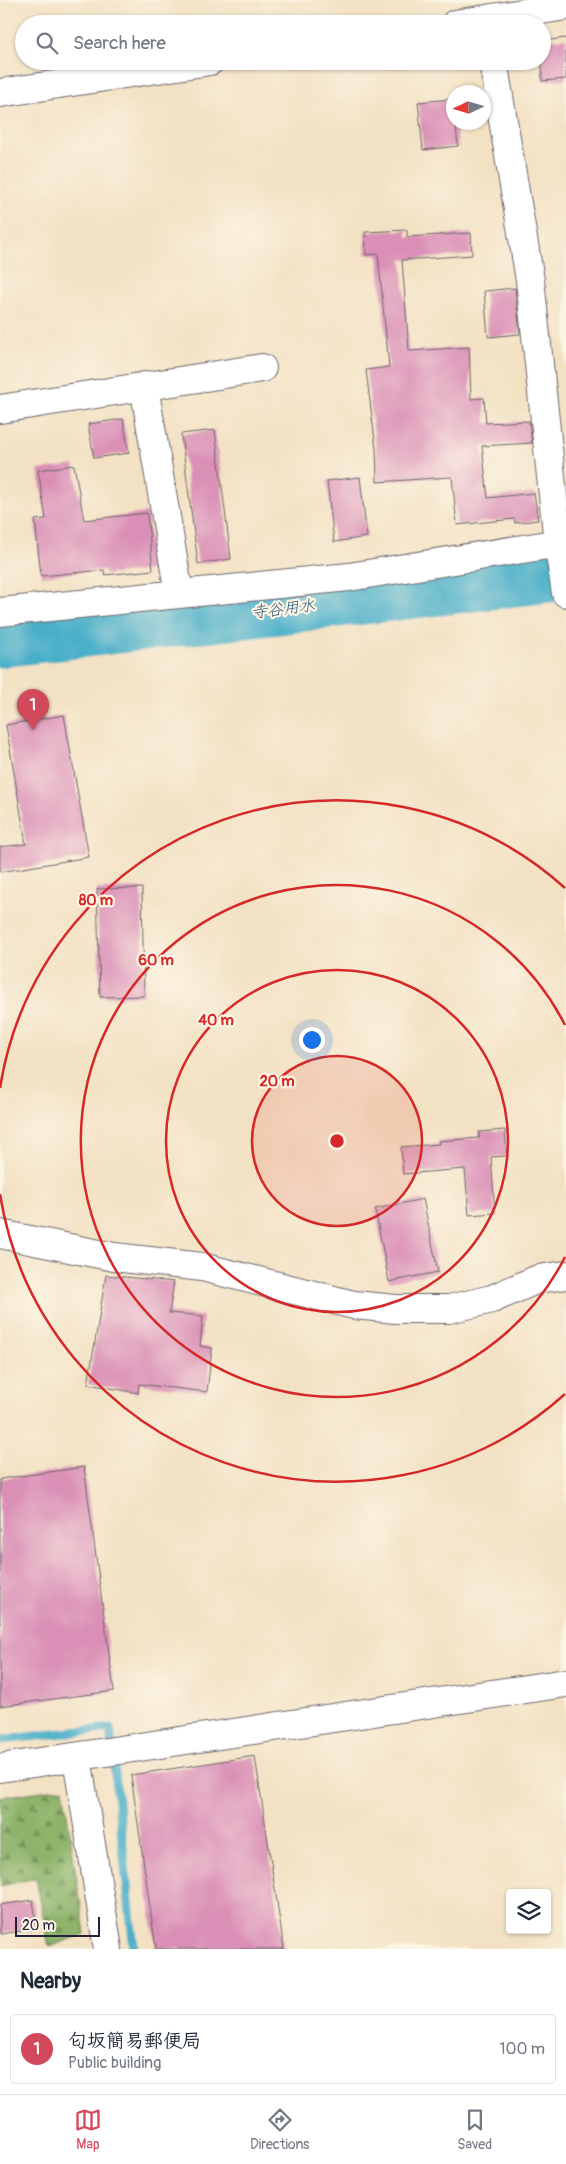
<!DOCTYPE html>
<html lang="en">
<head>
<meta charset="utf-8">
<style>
	body { margin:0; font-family:Pangolin,"Klee One",sans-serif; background:#f6f6f7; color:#1f2937 }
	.controls { position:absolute; right:15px; bottom:15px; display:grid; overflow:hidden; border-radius:5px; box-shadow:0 1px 4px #0004 }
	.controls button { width:45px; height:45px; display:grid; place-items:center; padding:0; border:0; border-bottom:1px solid #e0e1e3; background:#fff; color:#1f2937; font:25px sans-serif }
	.compass { position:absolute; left:446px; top:85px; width:45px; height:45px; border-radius:50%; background:#fff; box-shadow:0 1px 4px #0004; rotate:266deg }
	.scale { position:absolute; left:15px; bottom:12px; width:85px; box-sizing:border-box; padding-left:5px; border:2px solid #22223b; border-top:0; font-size:14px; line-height:18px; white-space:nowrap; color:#22223b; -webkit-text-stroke:4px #fcf5e5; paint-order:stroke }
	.you { position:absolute; left:311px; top:1039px; width:18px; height:18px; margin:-12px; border:4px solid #fff; border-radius:50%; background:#1a73e8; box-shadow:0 0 0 8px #1a73e833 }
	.badge { display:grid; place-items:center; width:32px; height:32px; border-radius:50%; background:#d1495b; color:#fff; font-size:16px; font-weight:700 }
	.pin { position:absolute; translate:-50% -41px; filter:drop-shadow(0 1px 2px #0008) }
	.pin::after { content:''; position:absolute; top:26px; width:18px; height:15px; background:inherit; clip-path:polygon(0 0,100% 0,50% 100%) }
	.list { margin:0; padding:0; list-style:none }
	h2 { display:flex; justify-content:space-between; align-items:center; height:65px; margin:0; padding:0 20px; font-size:21px }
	h2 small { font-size:16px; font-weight:400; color:#747a83 }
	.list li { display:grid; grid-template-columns:32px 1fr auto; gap:15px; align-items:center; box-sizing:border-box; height:70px; margin:0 10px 10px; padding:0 10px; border:1px solid #e0e1e3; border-radius:5px }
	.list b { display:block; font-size:19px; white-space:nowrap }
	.list p { margin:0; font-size:16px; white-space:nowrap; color:#747a83 }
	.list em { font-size:16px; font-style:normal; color:#747a83 }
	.icon { flex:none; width:28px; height:28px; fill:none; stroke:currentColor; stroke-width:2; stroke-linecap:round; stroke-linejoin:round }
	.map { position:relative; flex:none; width:566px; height:1949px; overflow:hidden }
	.search { position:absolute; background:#fff; box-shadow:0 1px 4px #0004; left:15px; right:15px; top:15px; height:55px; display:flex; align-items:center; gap:12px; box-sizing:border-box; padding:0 18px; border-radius:28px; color:#747a83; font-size:19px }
	.sheet { height:145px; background:#fff }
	nav { display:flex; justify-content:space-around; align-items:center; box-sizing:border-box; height:70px; border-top:1px solid #e0e1e3; background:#fff; font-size:14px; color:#747a83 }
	nav a { display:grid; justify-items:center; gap:2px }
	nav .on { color:#d1495b }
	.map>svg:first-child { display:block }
	.forest { fill:url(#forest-firs); stroke:#586b52 }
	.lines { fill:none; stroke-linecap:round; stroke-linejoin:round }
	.stream { stroke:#4aafc9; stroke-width:9 }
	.river { stroke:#4aafc9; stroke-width:51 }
	.building { fill:#da8fb6 }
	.minor-casing { stroke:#6b656b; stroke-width:30 }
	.minor { stroke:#fff; stroke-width:28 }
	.ring { fill:none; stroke:#d62828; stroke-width:2.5 }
	.labels { text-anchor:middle; stroke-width:4.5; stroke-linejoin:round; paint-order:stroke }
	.water-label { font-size:16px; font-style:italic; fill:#325a74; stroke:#fcf5e5 }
	.centre { fill:#d62828; stroke:#fcf5e5; stroke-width:2.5 }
	.ring-label { font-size:15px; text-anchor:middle; font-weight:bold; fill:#d62828; stroke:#fcf5e5; stroke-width:4.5; stroke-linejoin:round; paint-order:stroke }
</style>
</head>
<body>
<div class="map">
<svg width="566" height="1949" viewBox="0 0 566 1949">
	<defs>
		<pattern id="forest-firs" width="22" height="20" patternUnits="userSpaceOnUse" patternTransform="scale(1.25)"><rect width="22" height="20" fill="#8db46a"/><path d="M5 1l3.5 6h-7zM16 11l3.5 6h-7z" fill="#739258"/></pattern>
	</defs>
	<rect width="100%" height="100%" fill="#fcf5e5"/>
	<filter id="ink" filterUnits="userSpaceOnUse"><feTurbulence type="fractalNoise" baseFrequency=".02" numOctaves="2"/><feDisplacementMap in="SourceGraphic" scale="10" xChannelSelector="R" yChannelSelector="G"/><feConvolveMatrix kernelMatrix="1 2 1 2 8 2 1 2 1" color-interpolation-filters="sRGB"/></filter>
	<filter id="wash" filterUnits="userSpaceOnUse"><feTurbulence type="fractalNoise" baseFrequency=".0096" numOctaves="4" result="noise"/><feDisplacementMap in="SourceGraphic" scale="20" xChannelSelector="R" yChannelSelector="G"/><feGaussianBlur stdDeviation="1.12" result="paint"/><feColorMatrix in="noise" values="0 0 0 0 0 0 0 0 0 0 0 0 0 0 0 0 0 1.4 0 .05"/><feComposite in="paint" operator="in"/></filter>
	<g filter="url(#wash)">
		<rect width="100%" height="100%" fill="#f3e1c3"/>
		<path class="forest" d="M 63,1788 L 85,1934 L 49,1947 L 36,1878 L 0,1886 L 0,1797 Z"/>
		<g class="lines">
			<path class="stream" d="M 0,1740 L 110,1728 L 134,1949"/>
			<path class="river" d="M 0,642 L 566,575"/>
		</g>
		<g id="blocks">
			<path class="building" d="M 566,38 L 566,79 L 542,81 L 542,41 Z
				M 453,99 L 458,146 L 423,150 L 418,102 Z
				M 407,230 L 407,237 L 471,233 L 472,255 L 402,260 L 409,351 L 469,347 L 471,399 L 484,398 L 486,423 L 529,421 L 532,443 L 482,446 L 488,498 L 534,493 L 538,520 L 515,523 L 514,519 L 457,525 L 452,477 L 377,482 L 376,449 L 366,370 L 389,367 L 378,254 L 366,255 L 365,232 Z
				M 515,288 L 520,334 L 488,337 L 484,291 Z
				M 123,419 L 129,453 L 94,458 L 88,424 Z
				M 215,430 L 231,559 L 198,564 L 181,434 Z
				M 74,465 L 84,520 L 147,513 L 153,570 L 105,575 L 104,570 L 41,576 L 35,520 L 46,519 L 38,470 Z
				M 360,477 L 367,537 L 334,542 L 327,481 Z
				M 64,715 L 89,857 L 0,872 L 0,847 L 26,844 L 6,725 Z
				M 142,888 L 144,996 L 100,997 L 97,889 Z
				M 505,1130 L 507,1156 L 491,1157 L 495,1213 L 469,1215 L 465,1169 L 403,1174 L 401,1147 L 439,1144 L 438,1141 L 479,1138 L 479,1132 Z
				M 423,1199 L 438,1272 L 389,1282 L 375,1209 Z
				M 106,1275 L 174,1282 L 169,1313 L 203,1316 L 200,1346 L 212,1348 L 207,1392 L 139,1384 L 138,1393 L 88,1384 Z
				M 84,1467 L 114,1691 L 0,1706 L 0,1479 Z
				M 255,1756 L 284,1949 L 156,1949 L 131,1775 Z
				M 33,1900 L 37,1929 L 0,1934 L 0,1905 Z"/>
		</g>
	</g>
	<g filter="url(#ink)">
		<use href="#blocks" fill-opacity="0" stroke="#6b656b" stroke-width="1"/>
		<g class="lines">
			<g class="minor-casing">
				<path id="minor" d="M 455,24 L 566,6
					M 493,61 L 530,280 L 558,542 L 566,593
					M 0,93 L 210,61
					M 144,386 L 179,594
					M 0,409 L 262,368
					M 0,612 L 349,577 L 566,542
					M 0,1234 L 114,1257 L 202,1267 L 354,1305 L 396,1309 L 449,1309 L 492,1299 L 538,1279 L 566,1275
					M 77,1758 L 108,1949
					M 0,1768 L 566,1683"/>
			</g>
			<use href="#minor" class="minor"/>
		</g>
	</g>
	<circle cx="337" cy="1141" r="85" fill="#d62828" fill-opacity=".12"/>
	<g class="ring">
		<circle cx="337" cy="1141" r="85"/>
		<circle cx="337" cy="1141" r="171"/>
		<path d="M565 1257A256 256 0 1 1 565 1025"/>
		<path d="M565 1394A341 341 0 0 1 0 1194M0 1088A341 341 0 0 1 565 888"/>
	</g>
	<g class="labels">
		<g class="water-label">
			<text transform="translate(283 608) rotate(-7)" y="6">寺谷用水</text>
		</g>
	</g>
	<circle cx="337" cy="1141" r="8" class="centre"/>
	<g class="ring-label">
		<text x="96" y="905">80 m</text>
		<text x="156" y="965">60 m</text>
		<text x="216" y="1025">40 m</text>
		<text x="277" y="1086">20 m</text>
	</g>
</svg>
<div class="controls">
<button><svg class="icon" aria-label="layers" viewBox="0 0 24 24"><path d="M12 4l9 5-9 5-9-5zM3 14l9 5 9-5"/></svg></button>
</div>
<svg class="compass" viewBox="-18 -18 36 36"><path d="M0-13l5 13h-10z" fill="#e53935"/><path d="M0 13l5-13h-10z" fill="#747a83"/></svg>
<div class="scale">20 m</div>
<div class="you"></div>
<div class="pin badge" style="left:33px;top:730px">1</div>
<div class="search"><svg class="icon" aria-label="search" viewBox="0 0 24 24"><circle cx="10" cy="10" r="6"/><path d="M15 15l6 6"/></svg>Search here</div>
</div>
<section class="sheet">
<h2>Nearby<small></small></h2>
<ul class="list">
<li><span class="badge">1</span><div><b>匂坂簡易郵便局</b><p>Public building</p></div><em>100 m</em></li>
</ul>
</section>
<nav>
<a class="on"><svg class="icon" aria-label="map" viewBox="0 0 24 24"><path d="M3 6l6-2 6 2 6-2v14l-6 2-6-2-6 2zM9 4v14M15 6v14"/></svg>Map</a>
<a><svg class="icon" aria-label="directions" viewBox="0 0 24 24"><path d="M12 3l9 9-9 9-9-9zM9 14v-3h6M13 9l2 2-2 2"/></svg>Directions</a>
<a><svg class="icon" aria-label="saved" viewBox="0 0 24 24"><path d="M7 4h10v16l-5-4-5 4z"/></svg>Saved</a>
</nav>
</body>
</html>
